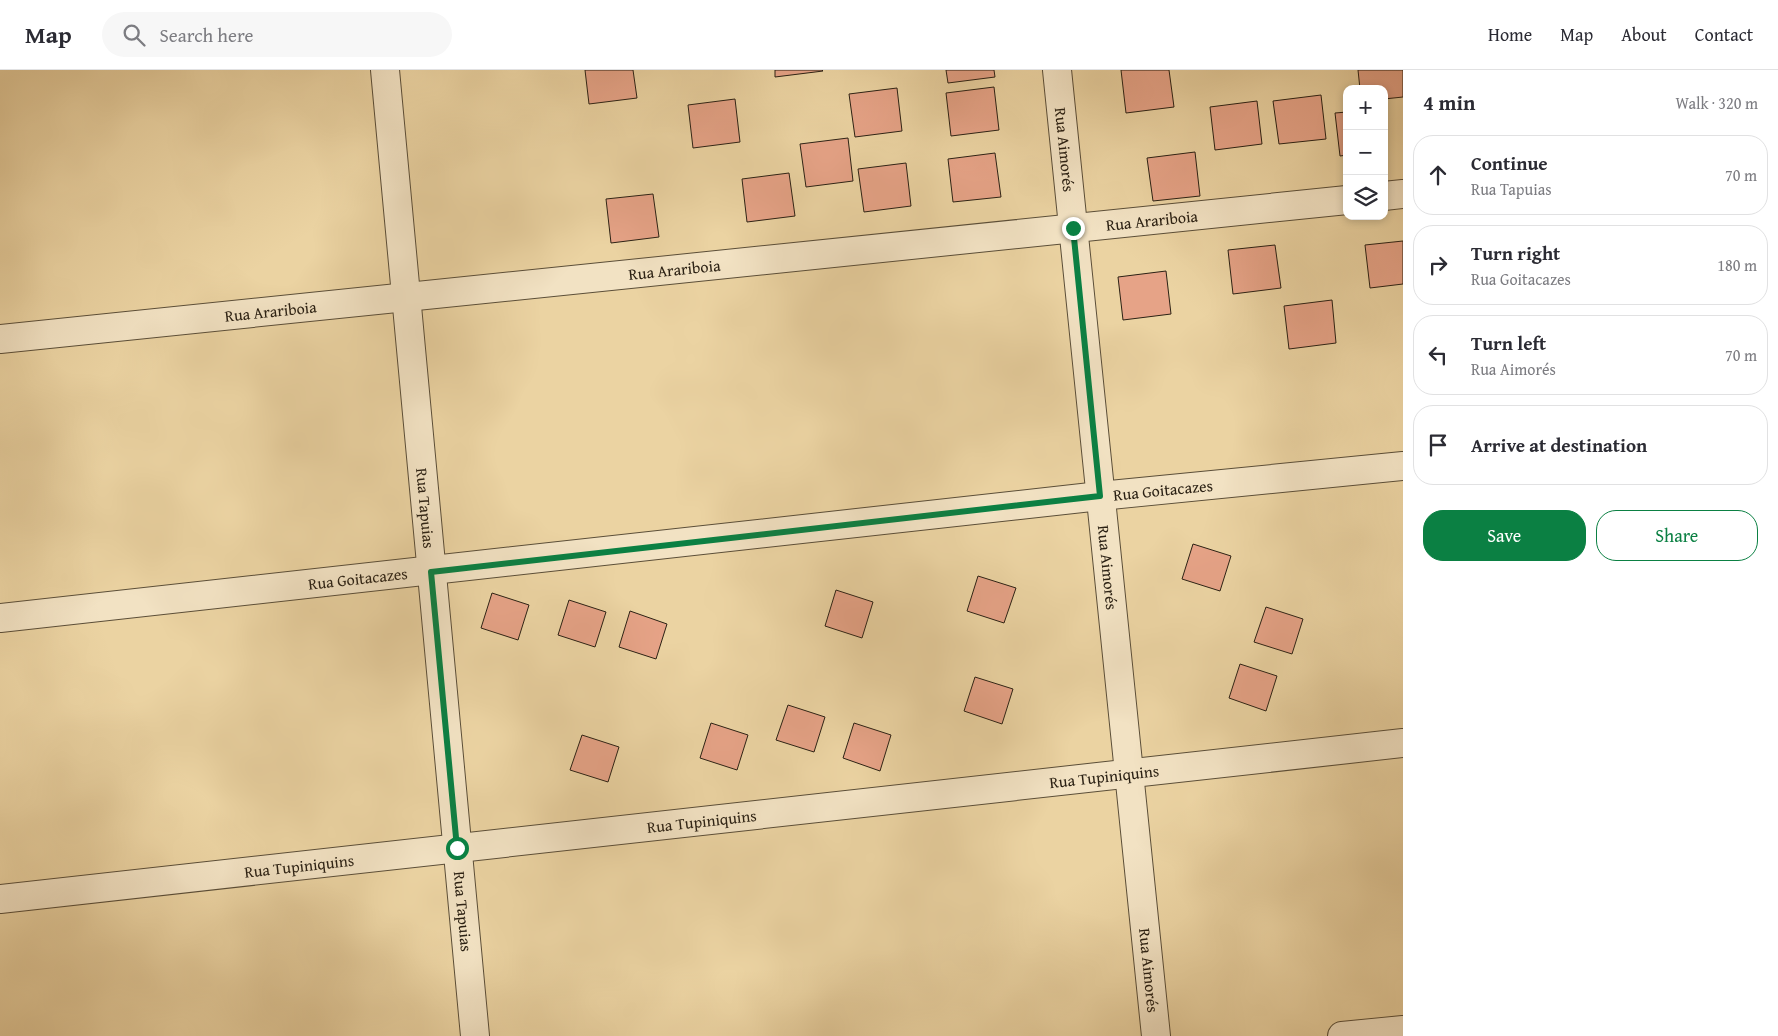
<!DOCTYPE html>
<html lang="en">
<head>
<meta charset="utf-8">
<style>
	body { margin:0; font-family:"Gentium Book Plus",serif; background:#f7f7f7; color:#2b2b33 }
	.controls { position:absolute; right:15px; top:15px; display:grid; overflow:hidden; border-radius:10px; box-shadow:0 2px 8px #0003 }
	.controls button { width:45px; height:45px; display:grid; place-items:center; padding:0; border:0; border-bottom:1px solid #e1e1e2; background:#fff; color:#2b2b33; font:25px sans-serif }
	.stop { position:absolute; width:15px; height:15px; margin:-11px; border:4px solid #0b8043; border-radius:50%; background:#fff }
	.stop.end { background:#0b8043; border-color:#fff; box-shadow:0 1px 5px #0008 }
	.list { margin:0; padding:0; list-style:none }
	h2 { display:flex; justify-content:space-between; align-items:center; height:65px; margin:0; padding:0 20px; font-size:21px }
	h2 small { font-size:16px; font-weight:400; color:#7c7c81 }
	.list li { display:grid; grid-template-columns:32px 1fr auto; gap:15px; align-items:center; box-sizing:border-box; height:80px; margin:0 10px 10px; padding:0 10px; border:1px solid #e1e1e2; border-radius:20px }
	.list b { display:block; font-size:19px; white-space:nowrap }
	.list p { margin:0; font-size:16px; white-space:nowrap; color:#7c7c81 }
	.list em { font-size:16px; font-style:normal; color:#7c7c81 }
	.actions { display:flex; gap:10px; padding:15px 20px }
	.actions a { flex:1; padding:11px 0; border:1px solid #0b8043; border-radius:20px; text-align:center; font-size:18px; color:#0b8043 }
	.actions .main { background:#0b8043; color:#fff }
	.icon { flex:none; width:28px; height:28px; fill:none; stroke:currentColor; stroke-width:2; stroke-linecap:round; stroke-linejoin:round }
	.map { position:relative; flex:none; width:1403px; height:966px; overflow:hidden }
	header { display:flex; align-items:center; gap:30px; box-sizing:border-box; height:70px; padding:0 25px; background:#fff; border-bottom:1px solid #e1e1e2 }
	header strong { font-size:24px }
	nav { display:flex; gap:28px; margin-inline-start:auto; font-size:18px }
	.search { width:350px; height:45px; background:#f7f7f7; display:flex; align-items:center; gap:12px; box-sizing:border-box; padding:0 18px; border-radius:28px; color:#7c7c81; font-size:19px }
	main { display:flex }
	aside { flex:1; background:#fff }
	.map>svg:first-child { display:block }
	.building { fill:#e6a387; stroke:#2b2114 }
	.lines { fill:none; stroke-linecap:round; stroke-linejoin:round }
	.minor-casing { stroke:#5b4e38; stroke-width:30 }
	.minor { stroke:#f2e2c3; stroke-width:28 }
	.route { stroke:#0b8043; stroke-width:6 }
	.labels { text-anchor:middle; stroke-width:4.5; stroke-linejoin:round; paint-order:stroke }
	.street-label { font-size:16px; fill:#2b2114; stroke:#f2e2c3 }
</style>
</head>
<body>
<header>
<strong>Map</strong>
<div class="search"><svg class="icon" aria-label="search" viewBox="0 0 24 24"><circle cx="10" cy="10" r="6"/><path d="M15 15l6 6"/></svg>Search here</div>
<nav><a>Home</a><a>Map</a><a>About</a><a>Contact</a></nav>
</header>
<main>
<div class="map">
<svg width="1403" height="966" viewBox="0 0 1403 966">
	<rect width="100%" height="100%" fill="#ebd3a2"/>
	<filter id="stains"><feTurbulence type="fractalNoise" baseFrequency=".004" numOctaves="4"/><feColorMatrix values="0 0 0 0 .2 0 0 0 0 .09 0 0 0 0 .02 0 0 0 .5 -.17"/></filter>
	<radialGradient id="worn" r=".72"><stop offset=".6" stop-color="#630" stop-opacity="0"/><stop offset="1" stop-color="#630" stop-opacity=".3"/></radialGradient>
	<path class="building" d="M 585,0 L 633,0 L 637,28 L 589,34 Z
		M 775,0 L 822,0 L 823,1 L 775,7 Z
		M 946,0 L 994,0 L 995,7 L 948,13 Z
		M 1121,0 L 1169,0 L 1174,37 L 1126,43 Z
		M 1358,0 L 1403,0 L 1403,27 L 1384,29 L 1384,19 L 1360,19 Z
		M 994,17 L 999,60 L 951,66 L 946,23 Z
		M 897,18 L 902,61 L 855,67 L 849,24 Z
		M 1321,25 L 1326,69 L 1279,74 L 1273,31 Z
		M 735,29 L 740,72 L 693,78 L 688,35 Z
		M 1257,31 L 1262,74 L 1215,80 L 1210,37 Z
		M 1347,42 L 1347,85 L 1340,86 L 1335,43 Z
		M 848,68 L 853,111 L 806,117 L 800,74 Z
		M 1195,82 L 1200,126 L 1153,131 L 1147,88 Z
		M 995,83 L 1001,127 L 953,132 L 948,89 Z
		M 906,93 L 911,136 L 864,142 L 858,99 Z
		M 789,103 L 795,146 L 747,152 L 742,109 Z
		M 653,124 L 659,167 L 611,173 L 606,129 Z
		M 1403,171 L 1403,214 L 1370,218 L 1365,175 Z
		M 1275,175 L 1281,218 L 1233,224 L 1228,180 Z
		M 1166,201 L 1171,244 L 1123,250 L 1118,207 Z
		M 1332,230 L 1336,273 L 1289,279 L 1284,236 Z
		M 1193,474 L 1231,486 L 1220,521 L 1182,509 Z
		M 978,506 L 1016,518 L 1004,553 L 967,541 Z
		M 836,520 L 873,532 L 862,568 L 825,556 Z
		M 492,523 L 529,535 L 518,570 L 481,558 Z
		M 569,530 L 606,542 L 595,577 L 558,565 Z
		M 1266,537 L 1303,549 L 1292,584 L 1254,572 Z
		M 630,541 L 667,554 L 656,589 L 619,577 Z
		M 1240,594 L 1277,606 L 1266,641 L 1229,628 Z
		M 975,607 L 1013,619 L 1002,654 L 964,641 Z
		M 788,635 L 825,647 L 814,682 L 776,670 Z
		M 711,653 L 748,665 L 737,700 L 700,688 Z
		M 854,653 L 891,665 L 880,701 L 843,688 Z
		M 582,665 L 619,677 L 608,712 L 570,700 Z"/>
	<g class="lines">
		<g class="minor-casing">
			<g id="minor">
				<path id="s1" d="M 385,0 L 475,966"/>
				<path id="s2" d="M 1057,0 L 1156,966"/>
				<path d="M 1384,126 L 1403,124"/>
				<path id="s3" d="M 0,269 L 1347,130"/>
				<path id="s4" d="M 0,548 L 1100,426 L 1403,396"/>
				<path id="s5" d="M 0,829 L 1403,673"/>
				<path d="M 1342,966 L 1403,960"/>
			</g>
		</g>
		<use href="#minor" class="minor"/>
	</g>
	<g class="lines">
		<path class="route" d="M 457,778 L 431,502 L 1100,426 L 1073,158"/>
	</g>
	<g class="labels">
		<g class="street-label">
			<text dy="6" stroke="none"><textPath href="#s2" startOffset="80">Rua Aimorés</textPath></text>
			<text dy="6" stroke="none"><textPath href="#s3" startOffset="1158">Rua Arariboia</textPath></text>
			<text dy="6" stroke="none"><textPath href="#s3" startOffset="678">Rua Arariboia</textPath></text>
			<text dy="6" stroke="none"><textPath href="#s3" startOffset="272">Rua Arariboia</textPath></text>
			<text dy="6" stroke="none"><textPath href="#s4" startOffset="1170">Rua Goitacazes</textPath></text>
			<text dy="6" stroke="none"><textPath href="#s1" startOffset="440">Rua Tapuias</textPath></text>
			<text dy="6" stroke="none"><textPath href="#s2" startOffset="500">Rua Aimorés</textPath></text>
			<text dy="6" stroke="none"><textPath href="#s4" startOffset="360">Rua Goitacazes</textPath></text>
			<text dy="6" stroke="none"><textPath href="#s5" startOffset="1111">Rua Tupiniquins</textPath></text>
			<text dy="6" stroke="none"><textPath href="#s5" startOffset="706">Rua Tupiniquins</textPath></text>
			<text dy="6" stroke="none"><textPath href="#s5" startOffset="301">Rua Tupiniquins</textPath></text>
			<text dy="6" stroke="none"><textPath href="#s1" startOffset="845">Rua Tapuias</textPath></text>
			<text dy="6" stroke="none"><textPath href="#s2" startOffset="905">Rua Aimorés</textPath></text>
		</g>
	</g>
	<rect width="100%" height="100%" filter="url(#stains)"/>
	<rect width="100%" height="100%" fill="url(#worn)"/>
</svg>
<div class="controls">
<button>+</button>
<button>−</button>
<button><svg class="icon" aria-label="layers" viewBox="0 0 24 24"><path d="M12 4l9 5-9 5-9-5zM3 14l9 5 9-5"/></svg></button>
</div>
<div class="stop" style="left:457px;top:778px"></div>
<div class="stop end" style="left:1073px;top:158px"></div>
</div>
<aside>
<h2>4 min<small>Walk · 320 m</small></h2>
<ul class="list">
<li><svg class="icon" aria-label="ahead" viewBox="0 0 24 24"><path d="M12 20V5M6 11l6-6 6 6"/></svg><div><b>Continue</b><p>Rua Tapuias</p></div><em>70 m</em></li>
<li><svg class="icon" aria-label="right" viewBox="0 0 24 24"><path d="M7 20v-9h11M14 6l5 5-5 5"/></svg><div><b>Turn right</b><p>Rua Goitacazes</p></div><em>180 m</em></li>
<li><svg class="icon" aria-label="left" viewBox="0 0 24 24"><path d="M17 20v-9H6M10 6l-5 5 5 5"/></svg><div><b>Turn left</b><p>Rua Aimorés</p></div><em>70 m</em></li>
<li><svg class="icon" aria-label="arrive" viewBox="0 0 24 24"><path d="M6 21V4h12l-3 4 3 4H6"/></svg><div><b>Arrive at destination</b></div></li>
</ul>
<div class="actions"><a class="main">Save</a><a>Share</a></div>
</aside>
</main>
</body>
</html>
